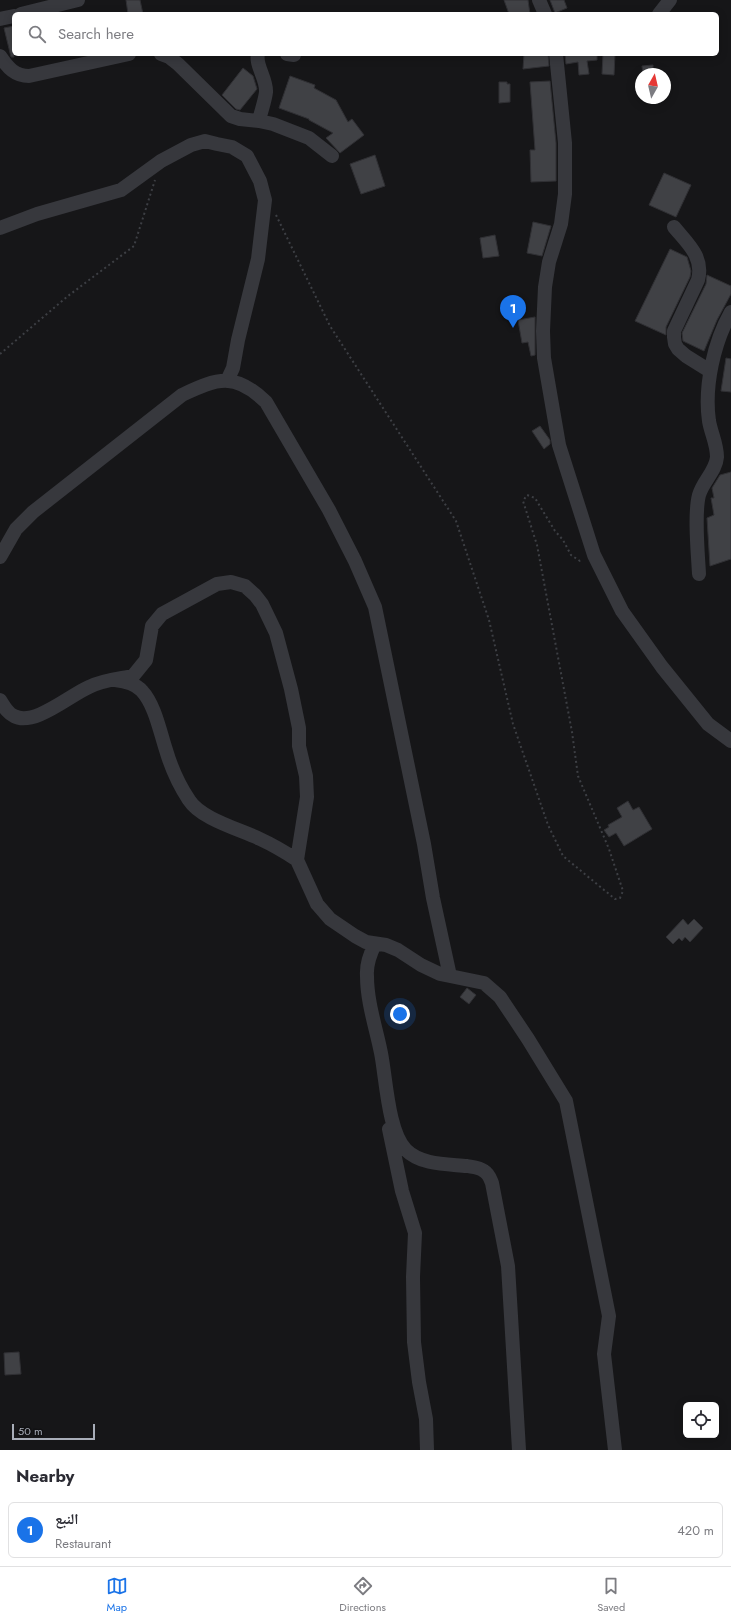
<!DOCTYPE html>
<html lang="en">
<head>
<meta charset="utf-8">
<style>
	body { margin:0; font-family:Jost,"Noto Naskh Arabic",sans-serif; background:#f7f7f7; color:#2b2b33 }
	.controls { position:absolute; right:12px; bottom:12px; display:grid; overflow:hidden; border-radius:6px; box-shadow:0 2px 10px #0003 }
	.controls button { width:36px; height:36px; display:grid; place-items:center; padding:0; border:0; border-bottom:1px solid #e1e1e2; background:#fff; color:#2b2b33; font:20px sans-serif }
	.compass { position:absolute; left:635px; top:68px; width:36px; height:36px; border-radius:50%; background:#fff; box-shadow:0 2px 10px #0003; rotate:8deg }
	.scale { position:absolute; left:12px; bottom:10px; width:83px; box-sizing:border-box; padding-left:4px; border:2px solid #a8adb8; border-top:0; font-size:11px; line-height:14px; white-space:nowrap; color:#a8adb8; -webkit-text-stroke:3px #111113; paint-order:stroke }
	.you { position:absolute; left:400px; top:1014px; width:14px; height:14px; margin:-10px; border:3px solid #fff; border-radius:50%; background:#1a73e8; box-shadow:0 0 0 6px #1a73e833 }
	.badge { display:grid; place-items:center; width:26px; height:26px; border-radius:50%; background:#1a73e8; color:#fff; font-size:13px; font-weight:700 }
	.pin { position:absolute; translate:-50% -33px; filter:drop-shadow(0 1px 2px #0008) }
	.pin::after { content:''; position:absolute; top:21px; width:14px; height:12px; background:inherit; clip-path:polygon(0 0,100% 0,50% 100%) }
	.list { margin:0; padding:0; list-style:none }
	h2 { display:flex; justify-content:space-between; align-items:center; height:52px; margin:0; padding:0 16px; font-size:17px }
	h2 small { font-size:13px; font-weight:400; color:#7c7c81 }
	.list li { display:grid; grid-template-columns:26px 1fr auto; gap:12px; align-items:center; box-sizing:border-box; height:56px; margin:0 8px 8px; padding:0 8px; border:1px solid #e1e1e2; border-radius:6px }
	.list b { display:block; font-size:15px; white-space:nowrap }
	.list p { margin:0; font-size:13px; white-space:nowrap; color:#7c7c81 }
	.list em { font-size:13px; font-style:normal; color:#7c7c81 }
	.icon { flex:none; width:22px; height:22px; fill:none; stroke:currentColor; stroke-width:2; stroke-linecap:round; stroke-linejoin:round }
	.map { position:relative; flex:none; width:731px; height:1450px; overflow:hidden }
	.search { position:absolute; background:#fff; box-shadow:0 2px 10px #0003; left:12px; right:12px; top:12px; height:44px; display:flex; align-items:center; gap:10px; box-sizing:border-box; padding:0 14px; border-radius:6px; color:#7c7c81; font-size:15px }
	.sheet { height:116px; background:#fff }
	nav { display:flex; justify-content:space-around; align-items:center; box-sizing:border-box; height:56px; border-top:1px solid #e1e1e2; background:#fff; font-size:11px; color:#7c7c81 }
	nav a { display:grid; justify-items:center; gap:2px }
	nav .on { color:#1a73e8 }
	.map>svg:first-child { display:block }
	.building { fill:#404145; stroke:#303034 }
	.lines { fill:none; stroke-linecap:round; stroke-linejoin:round }
	.path { stroke:#3d3f44; stroke-width:2; stroke-dasharray:2 3; stroke-linecap:butt }
	.minor { stroke:#37383d; stroke-width:14 }
</style>
</head>
<body>
<div class="map">
<svg width="731" height="1450" viewBox="0 0 731 1450">
	<rect width="100%" height="100%" fill="#161618"/>
	<path class="building" d="M 126,0 L 140,0 L 143,14 L 128,14 Z
		M 504,0 L 528,0 L 530,14 L 509,14 Z
		M 550,0 L 564,0 L 567,8 L 555,13 Z
		M 14,26 L 14,57 L 11,57 L 4,28 Z
		M 524,54 L 548,54 L 549,66 L 523,69 Z
		M 565,54 L 597,54 L 597,60 L 587,61 L 589,74 L 579,75 L 578,62 L 566,64 Z
		M 603,54 L 615,54 L 614,75 L 602,74 Z
		M 653,65 L 653,74 L 643,74 L 642,66 Z
		M 243,68 L 253,76 L 257,89 L 240,110 L 236,109 L 222,95 Z
		M 290,76 L 315,85 L 314,88 L 336,100 L 348,122 L 352,119 L 364,135 L 340,153 L 326,138 L 333,133 L 309,120 L 309,119 L 279,108 Z
		M 550,81 L 556,143 L 556,181 L 531,182 L 530,150 L 535,150 L 530,82 Z
		M 499,82 L 507,82 L 507,84 L 510,84 L 510,102 L 499,103 Z
		M 375,155 L 385,186 L 361,194 L 350,164 Z
		M 664,173 L 691,185 L 676,217 L 649,205 Z
		M 533,222 L 551,226 L 542,256 L 527,253 Z
		M 495,235 L 499,256 L 483,258 L 480,238 Z
		M 670,249 L 687,257 L 691,271 L 690,277 L 666,327 L 666,335 L 635,321 Z
		M 707,275 L 731,286 L 731,294 L 717,320 L 704,351 L 683,341 L 682,333 L 706,284 Z
		M 535,317 L 535,355 L 531,356 L 528,342 L 522,343 L 518,320 Z
		M 726,358 L 731,359 L 731,392 L 721,391 Z
		M 540,426 L 550,440 L 550,444 L 544,449 L 532,431 Z
		M 731,472 L 731,559 L 710,566 L 707,518 L 714,515 L 711,498 L 714,498 L 712,488 L 720,475 Z
		M 628,801 L 633,810 L 639,807 L 652,829 L 624,846 L 616,833 L 609,837 L 604,830 L 609,827 L 608,825 L 622,817 L 617,808 Z
		M 683,919 L 688,925 L 694,919 L 703,928 L 690,942 L 685,937 L 682,941 L 679,938 L 673,944 L 666,937 Z
		M 467,988 L 476,995 L 469,1004 L 460,997 Z
		M 19,1352 L 21,1374 L 5,1375 L 4,1353 Z"/>
	<g class="lines">
		<path class="path" d="M 276,215 L 330,326 L 456,521 L 489,620 L 513,724 L 548,825 L 563,856 L 615,899 L 620,898 L 623,891 L 609,849 L 578,776 L 572,732 L 537,545 L 523,501 L 527,495 L 535,498 L 555,531 L 563,540 L 571,555 L 580,561 L 583,560
			M 0,354 L 68,296 L 134,246 L 155,180"/>
		<path class="minor" d="M 539,0 L 545,14
			M 21,14 L 78,0
			M 659,14 L 670,0
			M 0,19 L 14,16
			M 161,54 L 169,57 L 178,64 L 231,116 L 240,119 L 259,121 L 273,124 L 309,138 L 332,156
			M 258,54 C 255,65 267,79 266,92 C 265,101 261,111 259,121
			M 287,54 L 294,55
			M 556,54 L 565,143 L 565,194 L 561,224 L 549,262 L 545,287 L 543,331 L 544,358 L 559,445 L 594,555 L 622,611 L 662,667 L 708,724 L 731,741
			M 0,56 C 8,68 15,76 29,76 L 129,54
			M 674,227 C 688,244 704,257 698,280 L 674,331 L 674,337 L 675,344 L 678,349 L 686,356 L 710,371
			M 0,228 L 37,214 L 121,190 L 161,161 L 191,145 L 205,141 L 217,144 L 232,147 L 247,156 L 260,181 L 265,200 L 258,259 L 238,340 L 233,368 L 227,381
			M 0,557 L 16,529 L 33,512 L 182,395 C 218,378 235,372 266,402 L 329,510 L 355,561 L 375,607 L 424,844 L 433,898 L 450,976 L 440,974 L 421,965 L 398,950 L 386,945 L 366,942 L 355,936 L 330,919 L 317,904 L 297,860
			M 699,574 C 698,554 694,514 699,495 C 703,481 716,471 717,457 C 717,444 711,433 709,421 C 704,386 714,342 731,312
			M 0,700 C 4,706 7,713 14,716 C 34,727 70,695 89,687 C 103,680 118,679 133,676 L 146,660 L 152,626 L 162,614 L 217,584 L 231,582 L 245,586 L 255,595 L 262,604 L 276,633 L 291,689 L 299,728 L 299,746 L 306,776 L 307,797 L 297,860 C 285,852 273,845 260,839 C 239,829 201,819 189,800 C 179,785 171,767 166,750 C 160,732 155,705 142,691 C 135,683 125,681 115,680
			M 375,944 C 370,954 366,964 367,976 C 367,1002 376,1028 381,1053 C 386,1078 388,1132 406,1150 C 421,1165 447,1164 467,1166 C 472,1167 479,1167 484,1171 C 489,1174 490,1178 492,1183 L 508,1266 L 519,1450
			M 450,976 L 484,983 L 500,997 L 528,1039 L 566,1101 L 609,1316 L 604,1354 L 615,1450
			M 389,1129 L 402,1191 L 415,1233 L 413,1277 L 414,1342 L 419,1382 L 426,1419 L 427,1450"/>
	</g>
</svg>
<div class="controls">
<button><svg class="icon" aria-label="locate" viewBox="0 0 24 24"><circle cx="12" cy="12" r="6"/><path d="M12 2v4M12 18v4M2 12h4M18 12h4"/></svg></button>
</div>
<svg class="compass" viewBox="-18 -18 36 36"><path d="M0-13l5 13h-10z" fill="#e53935"/><path d="M0 13l5-13h-10z" fill="#7c7c81"/></svg>
<div class="scale">50 m</div>
<div class="you"></div>
<div class="pin badge" style="left:513px;top:328px">1</div>
<div class="search"><svg class="icon" aria-label="search" viewBox="0 0 24 24"><circle cx="10" cy="10" r="6"/><path d="M15 15l6 6"/></svg>Search here</div>
</div>
<section class="sheet">
<h2>Nearby<small></small></h2>
<ul class="list">
<li><span class="badge">1</span><div><b>النبع</b><p>Restaurant</p></div><em>420 m</em></li>
</ul>
</section>
<nav>
<a class="on"><svg class="icon" aria-label="map" viewBox="0 0 24 24"><path d="M3 6l6-2 6 2 6-2v14l-6 2-6-2-6 2zM9 4v14M15 6v14"/></svg>Map</a>
<a><svg class="icon" aria-label="directions" viewBox="0 0 24 24"><path d="M12 3l9 9-9 9-9-9zM9 14v-3h6M13 9l2 2-2 2"/></svg>Directions</a>
<a><svg class="icon" aria-label="saved" viewBox="0 0 24 24"><path d="M7 4h10v16l-5-4-5 4z"/></svg>Saved</a>
</nav>
</body>
</html>
